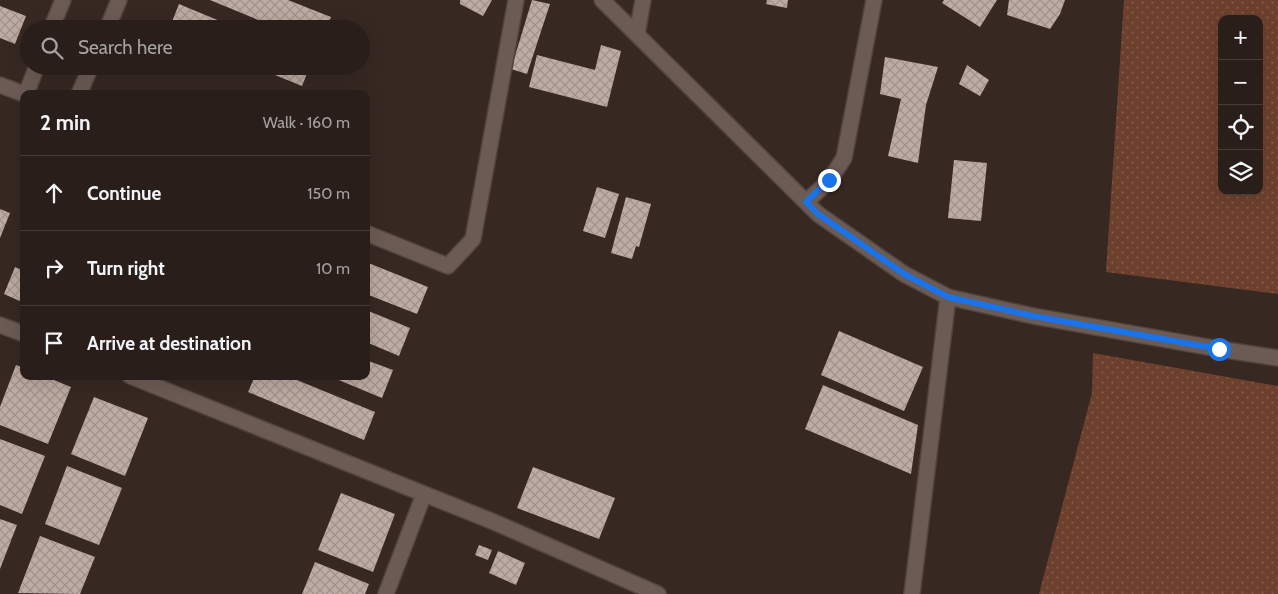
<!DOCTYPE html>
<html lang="en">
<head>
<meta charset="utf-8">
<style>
	body { margin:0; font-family:Cabin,sans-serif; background:#352b27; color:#f1f3f6 }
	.controls { position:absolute; right:15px; top:15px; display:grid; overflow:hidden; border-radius:10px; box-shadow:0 5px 20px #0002 }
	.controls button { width:45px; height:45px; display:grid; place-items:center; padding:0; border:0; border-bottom:1px solid #453c39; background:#291e1a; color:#f1f3f6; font:25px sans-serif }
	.stop { position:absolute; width:15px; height:15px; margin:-11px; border:4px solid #1a73e8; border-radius:50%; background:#fff }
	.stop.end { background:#1a73e8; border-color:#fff; box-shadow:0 1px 5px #0008 }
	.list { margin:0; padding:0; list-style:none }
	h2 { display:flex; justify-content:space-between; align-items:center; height:65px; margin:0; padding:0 20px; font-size:21px }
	h2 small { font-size:16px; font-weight:400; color:#a5a2a2 }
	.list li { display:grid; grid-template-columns:32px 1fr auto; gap:15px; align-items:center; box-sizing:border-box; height:75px; padding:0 20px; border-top:1px solid #453c39 }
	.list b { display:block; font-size:19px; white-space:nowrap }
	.list em { font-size:16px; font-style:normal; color:#a5a2a2 }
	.icon { flex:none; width:28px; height:28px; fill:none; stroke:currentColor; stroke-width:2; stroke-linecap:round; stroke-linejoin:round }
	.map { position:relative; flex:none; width:1278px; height:594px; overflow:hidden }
	.search { position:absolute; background:#291e1a; box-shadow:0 5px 20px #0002; left:20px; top:20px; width:350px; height:55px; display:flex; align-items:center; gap:12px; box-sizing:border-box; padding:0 18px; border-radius:28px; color:#a5a2a2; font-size:19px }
	.panel { position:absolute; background:#291e1a; box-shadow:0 5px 20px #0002; left:20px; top:90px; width:350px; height:290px; border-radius:10px }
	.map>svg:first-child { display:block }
	.grass { fill:url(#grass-dots); fill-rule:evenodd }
	.building { fill:url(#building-cross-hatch) }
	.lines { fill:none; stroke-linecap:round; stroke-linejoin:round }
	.minor-casing { stroke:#50433e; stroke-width:18 }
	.minor { stroke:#6c5b54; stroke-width:15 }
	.route { stroke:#1a73e8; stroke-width:6 }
</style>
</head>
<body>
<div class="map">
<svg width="1278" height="594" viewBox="0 0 1278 594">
	<defs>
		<pattern id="grass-dots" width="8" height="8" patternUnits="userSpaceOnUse" patternTransform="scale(1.25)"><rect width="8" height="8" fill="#6d402d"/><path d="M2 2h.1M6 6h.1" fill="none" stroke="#825b4b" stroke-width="1.8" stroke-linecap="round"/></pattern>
		<pattern id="building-cross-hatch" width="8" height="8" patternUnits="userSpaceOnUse" patternTransform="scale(1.25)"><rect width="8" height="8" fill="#beaba3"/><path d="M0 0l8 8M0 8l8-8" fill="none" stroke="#a0928b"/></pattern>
	</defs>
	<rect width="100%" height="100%" fill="#372822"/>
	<path class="grass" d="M 1124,0 L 1278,0 L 1278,294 L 1106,272 ZM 1222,19 L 1259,19 L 1259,191 L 1222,191 Z
		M 1093,353 L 1278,386 L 1278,594 L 1039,594 L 1092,393 Z"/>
	<path class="building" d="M 210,0 L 288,0 L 331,17 L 326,29 L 280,29 Z
		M 460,0 L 492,0 L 483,16 L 460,4 Z
		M 532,0 L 550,4 L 527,74 L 511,69 Z
		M 767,0 L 788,0 L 787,8 L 766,4 Z
		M 944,0 L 997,0 L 980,27 L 942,3 Z
		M 1009,0 L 1065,0 L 1060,14 L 1050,29 L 1007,15 Z
		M 179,4 L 239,29 L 169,29 Z
		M 0,6 L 26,16 L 15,44 L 0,38 Z
		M 601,45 L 621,51 L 607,107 L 529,87 L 537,55 L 595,70 Z
		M 885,57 L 938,67 L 926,105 L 918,163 L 888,156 L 901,99 L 880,94 Z
		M 967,65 L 989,80 L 980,96 L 959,84 Z
		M 253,66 L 310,66 L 302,86 Z
		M 954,160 L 987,163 L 981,221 L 948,218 Z
		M 597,187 L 619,194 L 605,238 L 583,231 Z
		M 626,197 L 651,204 L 639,247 L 636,246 L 632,259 L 611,253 Z
		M 0,209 L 10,213 L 0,238 Z
		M 366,262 L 428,287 L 417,314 L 366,294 Z
		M 15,267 L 24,271 L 24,303 L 4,294 Z
		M 366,310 L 410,328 L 399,356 L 366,342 Z
		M 839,331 L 923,367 L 904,411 L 821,375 Z
		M 366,360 L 393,370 L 382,398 L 329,376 L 366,376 Z
		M 16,365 L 24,368 L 24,376 L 44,376 L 71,387 L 48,444 L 0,425 L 0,407 Z
		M 255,376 L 287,376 L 375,412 L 364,440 L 248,392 Z
		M 823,385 L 918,425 L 911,474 L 805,429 Z
		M 94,397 L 148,418 L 125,476 L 71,454 Z
		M 0,439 L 45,456 L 22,514 L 0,505 Z
		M 67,466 L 122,488 L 99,545 L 45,524 Z
		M 533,467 L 615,498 L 599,539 L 517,508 Z
		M 341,493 L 395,514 L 373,572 L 318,550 Z
		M 0,519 L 17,525 L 0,569 Z
		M 40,536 L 95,557 L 80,594 L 18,593 Z
		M 479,545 L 492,550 L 488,560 L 475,555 Z
		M 498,551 L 525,563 L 516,585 L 489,573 Z
		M 315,562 L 369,584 L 365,594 L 302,594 Z"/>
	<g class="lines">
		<g class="minor-casing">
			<path id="minor" d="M 602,0 L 818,214 L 904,274 L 948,297 L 1033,316 L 1219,349 L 1278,358
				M 51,29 L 63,0
				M 107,29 L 119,0
				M 637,34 L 643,0
				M 0,85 L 24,94
				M 26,94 L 37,66
				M 79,94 L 91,66
				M 806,202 L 829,181 L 844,158 L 874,0
				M 366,233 L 448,266 L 473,239 L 516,0
				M 0,325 L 24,334
				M 130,376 L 494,522 L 658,594
				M 386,594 L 424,494
				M 912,594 L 948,297"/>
		</g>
		<use href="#minor" class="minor"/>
	</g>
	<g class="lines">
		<path class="route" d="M 829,180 L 806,202 L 818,214 L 904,274 L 948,297 L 1033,316 L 1219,349"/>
	</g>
</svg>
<div class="controls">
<button>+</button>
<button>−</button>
<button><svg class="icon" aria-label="locate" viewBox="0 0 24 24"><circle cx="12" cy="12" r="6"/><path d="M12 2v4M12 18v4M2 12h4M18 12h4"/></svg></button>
<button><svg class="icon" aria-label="layers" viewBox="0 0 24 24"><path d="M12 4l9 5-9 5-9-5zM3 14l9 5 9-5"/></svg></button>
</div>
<div class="stop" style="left:1219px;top:349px"></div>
<div class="stop end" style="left:829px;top:180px"></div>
<div class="search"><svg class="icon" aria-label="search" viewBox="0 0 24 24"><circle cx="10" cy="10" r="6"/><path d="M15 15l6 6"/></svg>Search here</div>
<section class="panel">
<h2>2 min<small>Walk · 160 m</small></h2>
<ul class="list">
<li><svg class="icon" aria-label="ahead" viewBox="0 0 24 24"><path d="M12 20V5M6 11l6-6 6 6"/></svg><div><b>Continue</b></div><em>150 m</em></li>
<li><svg class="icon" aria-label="right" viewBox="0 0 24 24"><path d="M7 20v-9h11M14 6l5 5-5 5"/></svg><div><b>Turn right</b></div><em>10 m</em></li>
<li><svg class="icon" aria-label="arrive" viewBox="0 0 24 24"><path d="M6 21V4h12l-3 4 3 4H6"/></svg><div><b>Arrive at destination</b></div></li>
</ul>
</section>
</div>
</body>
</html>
